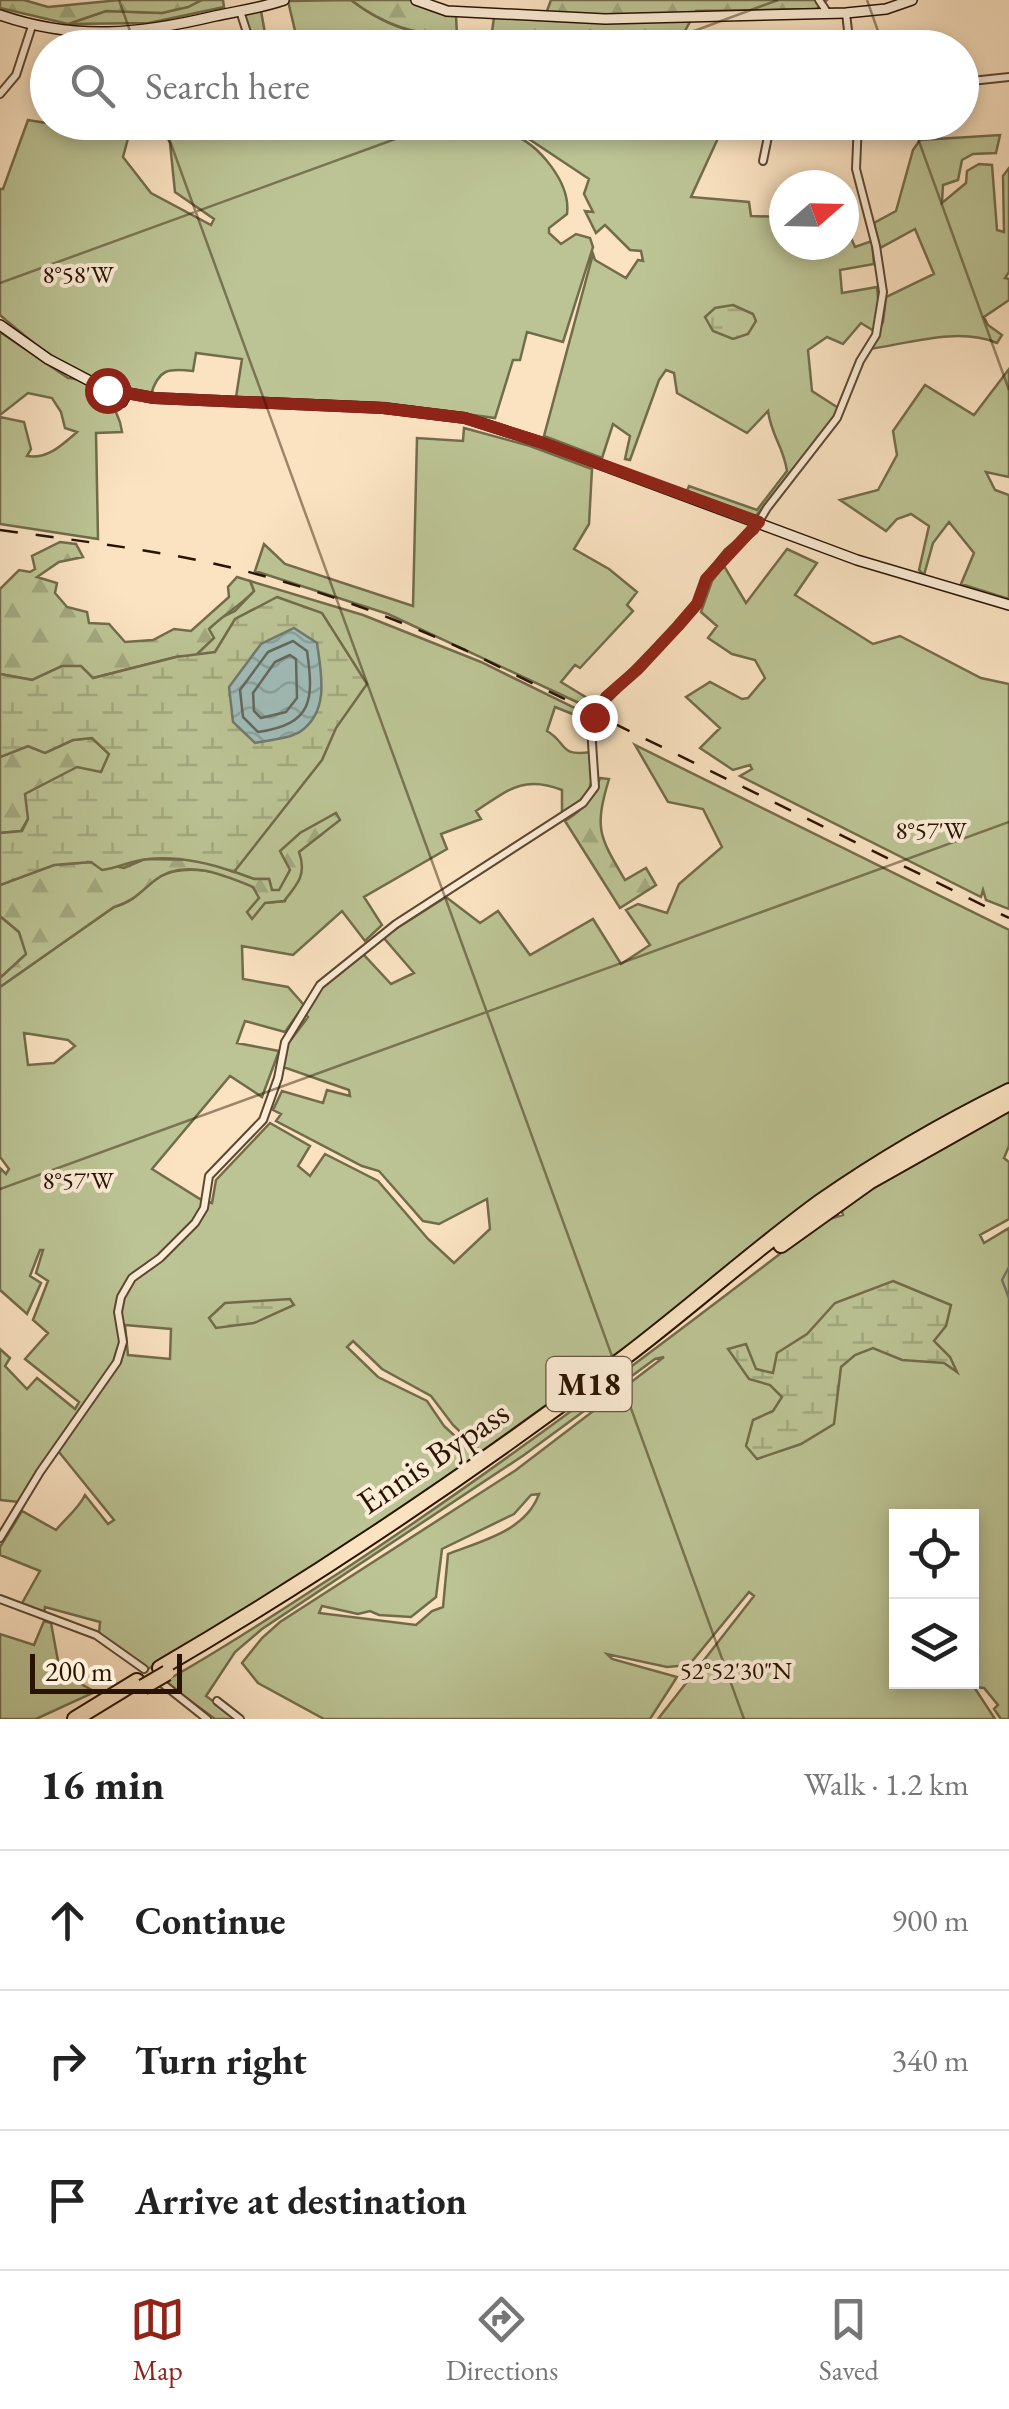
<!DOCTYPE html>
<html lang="en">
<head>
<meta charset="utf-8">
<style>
	body { margin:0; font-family:"EB Garamond",serif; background:#f6f6f6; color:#222 }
	.controls { position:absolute; right:30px; bottom:30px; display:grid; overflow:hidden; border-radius:0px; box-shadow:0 5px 15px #0003 }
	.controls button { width:90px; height:90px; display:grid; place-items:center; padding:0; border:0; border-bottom:2px solid #e0e0e0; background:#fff; color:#222; font:50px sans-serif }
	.compass { position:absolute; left:769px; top:170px; width:90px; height:90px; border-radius:50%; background:#fff; box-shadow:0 5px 15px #0003; rotate:70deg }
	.scale { position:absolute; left:30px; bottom:25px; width:152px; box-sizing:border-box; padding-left:10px; border:5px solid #291300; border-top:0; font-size:28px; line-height:35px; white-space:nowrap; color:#291300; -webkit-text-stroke:8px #fcedd7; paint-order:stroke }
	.stop { position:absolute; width:30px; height:30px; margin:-22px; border:8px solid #8f2418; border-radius:50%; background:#fff }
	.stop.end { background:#8f2418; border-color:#fff; box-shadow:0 2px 10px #0008 }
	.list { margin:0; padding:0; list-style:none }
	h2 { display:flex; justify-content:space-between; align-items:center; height:130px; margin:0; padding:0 40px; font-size:42px }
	h2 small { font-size:32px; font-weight:400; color:#767676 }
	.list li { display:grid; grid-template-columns:65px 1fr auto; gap:30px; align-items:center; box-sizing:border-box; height:140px; padding:0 40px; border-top:2px solid #e0e0e0 }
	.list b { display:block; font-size:38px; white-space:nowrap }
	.list em { font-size:32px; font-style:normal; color:#767676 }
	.icon { flex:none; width:55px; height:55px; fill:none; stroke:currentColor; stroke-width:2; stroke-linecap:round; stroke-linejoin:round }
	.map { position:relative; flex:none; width:1009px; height:1719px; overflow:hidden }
	.search { position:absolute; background:#fff; box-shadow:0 5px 15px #0003; left:30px; right:30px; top:30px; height:110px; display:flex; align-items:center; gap:25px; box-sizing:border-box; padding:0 35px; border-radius:55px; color:#767676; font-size:38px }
	.sheet { height:550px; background:#fff }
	nav { display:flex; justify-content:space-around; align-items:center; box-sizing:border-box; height:140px; border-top:2px solid #e0e0e0; background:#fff; font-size:28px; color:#767676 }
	nav a { display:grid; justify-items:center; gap:5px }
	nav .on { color:#8f2418 }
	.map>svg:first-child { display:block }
	.grass { fill:#bcc495; stroke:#726c4a; stroke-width:2.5; fill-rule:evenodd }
	.forest { fill:url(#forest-firs); stroke:#726c4a; stroke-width:2.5 }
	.wetland { fill:url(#wetland-marsh); stroke:#726c4a; stroke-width:2.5 }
	.water { fill:url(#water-waves); stroke:#70796f; stroke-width:2.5 }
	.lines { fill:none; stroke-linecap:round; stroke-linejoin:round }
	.shore { stroke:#64685c; stroke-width:2.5 }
	.stream { stroke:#70796f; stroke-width:2.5 }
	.street-casing { stroke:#5e4730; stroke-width:10 }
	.secondary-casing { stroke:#291300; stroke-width:12 }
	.highway-casing { stroke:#291300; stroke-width:18 }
	.street { stroke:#fcedd7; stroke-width:6 }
	.secondary { stroke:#fcedd7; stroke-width:9 }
	.highway { stroke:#fbe3c2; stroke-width:14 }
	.rail { stroke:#291300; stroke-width:2.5; stroke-dasharray:18 18; stroke-linecap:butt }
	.highway-bridge-casing { stroke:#291300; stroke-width:18; stroke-linecap:butt }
	.highway-bridge { stroke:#fbe3c2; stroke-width:14 }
	.route { stroke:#8f2418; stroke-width:12 }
	.ticks { fill:none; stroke:#291300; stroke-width:2.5; stroke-opacity:0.45 }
	.labels { text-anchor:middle; stroke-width:8; stroke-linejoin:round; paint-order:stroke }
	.shield { fill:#fcedd7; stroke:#685440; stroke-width:2.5 }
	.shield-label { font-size:32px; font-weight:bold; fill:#291300 }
	.street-label { font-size:35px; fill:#291300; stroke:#fcedd7 }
	.ticks-label { font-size:25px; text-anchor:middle; fill:#291300; stroke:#fcedd7; stroke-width:8; stroke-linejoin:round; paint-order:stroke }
</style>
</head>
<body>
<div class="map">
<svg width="1009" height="1719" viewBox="0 0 1009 1719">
	<defs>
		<pattern id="forest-firs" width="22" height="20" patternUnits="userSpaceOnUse" patternTransform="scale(2.5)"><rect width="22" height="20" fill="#bcc495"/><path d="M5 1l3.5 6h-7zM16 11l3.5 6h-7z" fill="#a2a87f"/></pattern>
		<pattern id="wetland-marsh" width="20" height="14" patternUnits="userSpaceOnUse" patternTransform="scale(2.5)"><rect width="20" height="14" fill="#bcc495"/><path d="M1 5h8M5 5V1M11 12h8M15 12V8" fill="none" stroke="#a2a87f"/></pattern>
		<pattern id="water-waves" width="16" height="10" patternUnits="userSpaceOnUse" patternTransform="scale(2.5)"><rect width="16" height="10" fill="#a0bdb9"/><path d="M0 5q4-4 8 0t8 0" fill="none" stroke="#8aa29d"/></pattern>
	</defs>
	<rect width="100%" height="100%" fill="#fbe3c2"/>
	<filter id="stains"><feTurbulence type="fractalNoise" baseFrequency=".002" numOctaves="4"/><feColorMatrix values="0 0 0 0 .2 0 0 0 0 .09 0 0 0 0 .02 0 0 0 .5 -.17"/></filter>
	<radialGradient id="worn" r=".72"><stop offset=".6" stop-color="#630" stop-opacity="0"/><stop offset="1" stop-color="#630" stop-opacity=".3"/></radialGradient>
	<path class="grass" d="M 202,0 L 223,0 L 224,7 L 149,23 L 68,24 L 106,11 L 162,13 Z
		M 351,0 C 396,34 423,35 477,38 L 487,47 L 346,48 L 320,43 L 256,47 L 251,43 L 243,19 L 246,14 L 261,11 L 267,44 L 297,39 L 288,1 Z
		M 28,120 L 46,123 L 464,123 C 479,126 496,129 511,134 C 539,144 571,183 567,214 L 549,228 L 549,233 L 561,244 L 576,234 L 590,238 L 593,247 L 563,342 L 527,332 L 520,360 L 513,360 L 495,418 L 385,403 L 236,397 L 242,359 L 196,353 L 193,371 C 168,368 159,369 151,394 L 132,391 L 125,380 L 118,377 L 104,384 C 65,371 31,341 0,315 L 0,189 L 3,189 ZM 161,125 L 170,143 L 175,192 L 214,219 L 211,225 L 151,193 L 123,157 L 129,135 Z
		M 580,122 L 725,123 L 691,197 L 749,202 L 751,216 L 784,217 L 784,245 L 844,245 L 844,222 L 855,247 L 872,241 L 874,264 L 840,270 L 842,293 L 877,287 L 879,308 L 874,331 L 861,323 L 843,344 L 827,337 L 808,350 L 812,391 L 840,409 L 756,516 L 687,491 L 689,486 L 757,510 L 787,471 C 783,445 772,438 768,411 L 747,433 L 677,393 L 674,373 L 666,370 L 659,380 L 630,460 L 625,459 L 630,436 L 613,424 L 602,458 L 544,436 L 593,254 L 595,260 L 626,278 L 638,260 L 643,261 L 641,251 L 630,250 L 605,225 L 596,233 L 585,211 L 593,212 L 584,194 L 589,179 L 520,133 L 536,123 L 565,123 L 573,129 Z
		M 1000,135 L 996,153 L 973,154 L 962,160 L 958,180 L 943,185 L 942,203 L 966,183 L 967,171 L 979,164 L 992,165 L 997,230 L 1004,232 L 1003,176 L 1009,168 L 1009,272 L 1005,278 L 1009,279 L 1009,300 L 984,317 L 988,325 L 1002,335 L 997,343 C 959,327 910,343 870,349 L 883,322 L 886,297 L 934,274 L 915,229 L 880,248 L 874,223 L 896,211 L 913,150 L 920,140 Z
		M 0,332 L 68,378 C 95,380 119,406 122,432 L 96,433 L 98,539 L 0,524 L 0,417 L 24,422 L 31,449 L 27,456 C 48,459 62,445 77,432 L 65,428 L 61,412 L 52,398 L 28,393 L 0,415 Z
		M 1009,369 L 1009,477 L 986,472 L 995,490 L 1009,495 L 1009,599 L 961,584 L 974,553 L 949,522 L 933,543 L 924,575 L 919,570 L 929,526 L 911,514 L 897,519 L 886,531 L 840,500 L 878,490 L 897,455 L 893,431 L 925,385 L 974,415 Z
		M 464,428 L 530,446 L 592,469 L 589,524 L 574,549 L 609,569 L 637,592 L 627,605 L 633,611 L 580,668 L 575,665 L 561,682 L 597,704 L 594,710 L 388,614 L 255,571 L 264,544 L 285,564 L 413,606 L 417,438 L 463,441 Z
		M 787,549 L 817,563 L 795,595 L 873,644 L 900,636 L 981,678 L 1009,684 L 1009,909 L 986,900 L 983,890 L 981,897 L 740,776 L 752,769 L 750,765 L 733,770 L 700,748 L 720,728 L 686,697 L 710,682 L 742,699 L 748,698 L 765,678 L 755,660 L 732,654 L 708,638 L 717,626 L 701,612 L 712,581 L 724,566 L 746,603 Z
		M 250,581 L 363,615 L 481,662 L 591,716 L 590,721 L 555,707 L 547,731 C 568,743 558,757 591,752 C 595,785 592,796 562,813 L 562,790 C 523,775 508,790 476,811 L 481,819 L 441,834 L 447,849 L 364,897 L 382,925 L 365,941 L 342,911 L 293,955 L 242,946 L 243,979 L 288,987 L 304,1005 L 285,1032 L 245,1021 L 237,1043 L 279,1051 L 262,1097 L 230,1076 L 152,1169 L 200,1199 L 212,1203 L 216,1180 L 270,1123 L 310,1146 L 298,1166 L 310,1176 L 325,1154 L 378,1181 L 428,1239 L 454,1263 L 490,1229 L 487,1199 L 439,1224 L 423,1221 L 379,1171 L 362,1166 L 276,1121 L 281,1114 L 273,1110 L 282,1091 L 323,1103 L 327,1090 L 350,1096 L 349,1090 L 283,1067 L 287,1045 L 308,1017 L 305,1014 L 322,986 L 363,954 L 391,984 L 414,973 L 383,937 L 446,897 L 480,923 L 498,911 L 530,955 L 593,919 L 621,964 L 650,945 L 626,910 L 638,904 L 667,913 L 679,884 L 722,847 L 703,809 L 668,802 L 635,745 L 1009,930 L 1009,1085 C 894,1163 777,1239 664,1320 C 495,1442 329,1566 148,1669 L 99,1634 L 100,1622 L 45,1607 L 44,1613 L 21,1605 L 40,1571 L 0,1555 L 0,1547 L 22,1511 L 56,1530 C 65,1519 79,1508 85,1495 L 108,1524 L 114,1520 L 55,1447 L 19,1502 L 0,1500 L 0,1349 L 10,1358 L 5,1366 L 27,1389 L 37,1378 L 75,1409 L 79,1402 L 25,1359 L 48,1333 L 33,1320 L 48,1281 L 36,1273 L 43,1250 L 40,1250 L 30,1276 L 41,1283 L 27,1314 L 0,1290 L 0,1168 L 6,1174 L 9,1169 L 0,1157 L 0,987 L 114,907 C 139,900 140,888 159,877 C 183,863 226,871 250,885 C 256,889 260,898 264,903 L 285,901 L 298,852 L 322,834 L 337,813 L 300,833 L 290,870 L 280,890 L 272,891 L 269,879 L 254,879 L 201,860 L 145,859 L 124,868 L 102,870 L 54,865 L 0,885 L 0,833 L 22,831 L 28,819 L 77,767 L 73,740 L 45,753 L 4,753 L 0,757 L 0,674 L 32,680 L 62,666 L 81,666 L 93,678 L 176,657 L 222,617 L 235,611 L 254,591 ZM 24,1033 L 68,1040 L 75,1046 L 54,1063 L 28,1065 ZM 125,1325 L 171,1329 L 170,1359 L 128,1355 ZM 353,1341 L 382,1369 L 431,1396 L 453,1425 L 477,1448 L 471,1451 L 444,1426 L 427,1401 L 378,1377 L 347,1347 Z
		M 0,916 L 19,932 L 27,954 L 0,978 Z
		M 1009,1111 L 1009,1146 L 1004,1158 L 1009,1162 L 1009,1219 L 980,1235 L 984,1243 L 1009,1228 L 1009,1719 L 1001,1719 L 994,1709 L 998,1705 L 984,1688 L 974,1687 L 995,1719 L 658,1719 L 754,1596 L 749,1592 L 689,1665 L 667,1667 L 607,1654 L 612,1659 L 677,1677 L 650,1719 L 324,1719 L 258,1683 L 242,1663 L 262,1638 L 280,1622 L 516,1470 L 664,1357 L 655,1359 L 524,1455 L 262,1629 L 235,1652 L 206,1696 L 237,1719 L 215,1719 L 170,1686 L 167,1680 C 227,1647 284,1608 342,1571 C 508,1462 665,1342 823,1221 L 843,1215 L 841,1208 L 921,1157 ZM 539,1494 C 526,1531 481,1541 448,1554 L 443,1607 L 432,1611 L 416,1625 L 319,1613 L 322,1606 L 358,1614 L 370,1611 L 379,1615 L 411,1617 L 436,1597 L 442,1549 L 514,1514 L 531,1495 ZM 896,1516 L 972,1516 L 972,1682 L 896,1682 Z
		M 44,1621 L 51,1623 L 60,1672 L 95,1692 L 36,1719 L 0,1719 L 0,1634 L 34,1645 Z"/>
	<path class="forest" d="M 0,0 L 24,0 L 48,7 L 120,0 L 202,0 L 188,7 L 162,13 L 106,11 L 68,24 L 0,8 Z
		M 351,0 L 421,0 L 456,15 L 457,37 C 414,34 385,26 351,0 Z
		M 551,0 L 827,0 L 817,9 L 696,11 L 676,47 L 603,47 L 588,36 L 570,36 L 550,47 L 541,47 L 530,37 L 514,43 L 516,47 L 487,47 L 480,42 L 491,39 L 494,17 L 544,19 Z
		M 60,542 L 76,544 L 83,557 L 59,562 L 37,577 L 57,583 L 55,593 L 67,607 L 87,612 L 89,623 L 109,624 L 125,642 L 153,640 L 174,629 L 191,631 L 229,597 L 228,587 L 237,577 L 250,581 L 254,591 C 240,606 223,615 209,629 L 214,638 L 195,656 L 176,657 L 93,678 L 62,666 L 33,680 L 0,674 L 0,589 L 19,570 L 30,572 L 35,569 L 32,556 Z
		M 92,738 L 109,754 L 102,772 L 28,819 L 21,831 L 0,833 L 0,757 L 28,746 L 45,753 L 73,740 Z
		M 600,778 L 609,779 C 594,829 599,836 625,880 L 646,868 L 656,885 L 620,908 L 565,821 C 583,809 594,799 600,778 Z
		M 336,813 L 340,820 L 299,852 C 307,874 298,884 284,901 L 265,903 L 252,919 L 247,912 L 259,898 L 253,887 C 224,875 182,857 154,881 C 139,893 134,901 114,907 L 0,987 L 0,978 L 26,954 L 19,932 L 0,916 L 0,885 L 54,865 L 92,862 L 124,868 L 145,859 L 201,860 L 254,879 L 269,879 L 272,890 L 279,890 L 290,870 L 280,851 L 300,833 Z"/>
	<path class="wetland" d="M 733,305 L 753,314 L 756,321 L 748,334 L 733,339 L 713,331 L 705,317 L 715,308 Z
		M 277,597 L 322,613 L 367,684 L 336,728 L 322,760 L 234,872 C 206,862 178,856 148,859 C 133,860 118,868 102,870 L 91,862 L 54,865 L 0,885 L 0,833 L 22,831 L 28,819 L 25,794 L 77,767 L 101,772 L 109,754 L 92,738 L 73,740 L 45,753 L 28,746 L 0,757 L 0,674 L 32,680 L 62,666 L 81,666 L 93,678 L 176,657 L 215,652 L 235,619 Z
		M 893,1281 L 951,1305 L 946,1326 L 934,1341 L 950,1357 L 957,1372 L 944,1363 L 902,1360 L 873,1348 L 855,1355 L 841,1367 L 834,1424 L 801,1444 L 757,1459 L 746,1446 L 753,1420 L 773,1411 L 782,1397 L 770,1385 L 749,1379 L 728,1349 L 746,1344 L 756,1369 L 773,1373 L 777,1353 L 807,1334 L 835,1303 Z
		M 290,1299 L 294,1305 L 254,1323 L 216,1328 L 209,1318 L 225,1303 Z"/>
	<path class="water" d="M 294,628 L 317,643 C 321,673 330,710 301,731 C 290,739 268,740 255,743 L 233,722 L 229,687 L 261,644 Z"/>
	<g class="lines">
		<path class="shore" d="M 293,641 L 307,651 C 314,700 313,724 258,732 L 243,717 L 240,690 L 268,652 Z
			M 290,655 L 296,659 L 297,698 L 286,712 L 261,718 L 254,711 L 253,693 L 275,662 Z"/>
		<path class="stream" d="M 1009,1267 L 1002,1280 L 1009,1298"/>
		<g class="street-casing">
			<path id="street" d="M 819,0 L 827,12
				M 240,11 L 252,48
				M 846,13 L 850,48
				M 293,48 L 332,48
				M 962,82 L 1009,77
				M 0,94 L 16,75 L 32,26
				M 763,161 L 771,122
				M 0,1538 L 40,1472 L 117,1362 L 123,1342 L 118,1312 L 121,1297 L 132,1278 L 160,1258 L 195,1223 L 204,1208 L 209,1176 L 263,1120 L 278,1078 L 285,1042 L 320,985 L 396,924 L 583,803 L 595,787 L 591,728 L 598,708 L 678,626 L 697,603 L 706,579 L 728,552 L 754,530 L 767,508 L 837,418 L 860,361 L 876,335 L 883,292 L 876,246 L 856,169 L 858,122
				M 0,1599 L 96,1635 L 144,1669
				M 163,1684 L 207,1719
				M 217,1701 L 240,1719"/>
		</g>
		<g class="secondary-casing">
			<path id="secondary" d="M 416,0 L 447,11 L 605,19 L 846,13 L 886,9 L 912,0
				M 0,15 C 75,41 140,34 215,16 C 238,11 261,8 284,0
				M 0,325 L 48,359 L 107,390 L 111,402 L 122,402 L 127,393
				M 107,390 L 116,383 L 124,386 L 127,393 L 154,398 L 383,408 L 465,418 L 540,442 L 857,560 L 1009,605"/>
		</g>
		<g class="highway-casing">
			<path id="highway" d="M 781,1245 L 869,1182 L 1009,1103
				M 160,1668 C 321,1574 476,1469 625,1357 C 691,1307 753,1251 820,1202 C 880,1160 944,1123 1009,1091
				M 75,1719 L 137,1681"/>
		</g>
		<use href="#street" class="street"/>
		<use href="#secondary" class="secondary"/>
		<use href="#highway" class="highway"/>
		<path class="rail" d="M 0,530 C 66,539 132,547 197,560 C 290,579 379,611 465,650 L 1009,918"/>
		<g class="highway-bridge-casing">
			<path id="highway-bridge" d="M 143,1687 L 167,1673"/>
		</g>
		<use href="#highway-bridge" class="highway-bridge"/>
	</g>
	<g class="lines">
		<path class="route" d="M 107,390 L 116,383 L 124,386 L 127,393 L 154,398 L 383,408 L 465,418 L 540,442 L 759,522 L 706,579 L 697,604 L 678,626 L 638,669 L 606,697 L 594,717"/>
	</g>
	<path class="ticks" d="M 119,0 L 136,48M 867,0 L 884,48M 648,48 L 778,0M 163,122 L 744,1719M 912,122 L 1009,390M 0,283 L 442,122M 0,1189 L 1009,822"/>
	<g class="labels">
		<rect class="shield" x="546.5" y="1357" width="85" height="54" rx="8"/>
		<g class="shield-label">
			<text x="589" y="1395">M18</text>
		</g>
		<g class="street-label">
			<text transform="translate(433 1457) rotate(-34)" y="12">Ennis Bypass</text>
		</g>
	</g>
	<g class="ticks-label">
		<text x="78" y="283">8°58'W</text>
		<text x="931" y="839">8°57'W</text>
		<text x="78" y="1189">8°57'W</text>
		<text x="736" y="1679">52°52'30"N</text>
	</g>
	<rect width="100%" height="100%" filter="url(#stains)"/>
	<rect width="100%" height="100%" fill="url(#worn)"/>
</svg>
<div class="controls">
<button><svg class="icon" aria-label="locate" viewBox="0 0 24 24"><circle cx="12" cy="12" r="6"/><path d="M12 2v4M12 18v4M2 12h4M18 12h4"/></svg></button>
<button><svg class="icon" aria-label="layers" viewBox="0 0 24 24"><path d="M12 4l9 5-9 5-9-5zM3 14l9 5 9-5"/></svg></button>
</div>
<svg class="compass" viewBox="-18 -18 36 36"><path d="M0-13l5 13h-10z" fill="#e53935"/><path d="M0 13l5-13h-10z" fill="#767676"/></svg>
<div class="scale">200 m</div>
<div class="stop" style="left:107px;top:390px"></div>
<div class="stop end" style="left:594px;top:717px"></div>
<div class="search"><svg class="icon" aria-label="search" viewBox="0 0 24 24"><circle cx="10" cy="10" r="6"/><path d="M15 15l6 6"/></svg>Search here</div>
</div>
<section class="sheet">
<h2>16 min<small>Walk · 1.2 km</small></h2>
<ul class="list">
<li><svg class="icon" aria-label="ahead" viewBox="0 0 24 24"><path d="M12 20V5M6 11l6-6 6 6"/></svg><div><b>Continue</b></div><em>900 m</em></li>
<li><svg class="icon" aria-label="right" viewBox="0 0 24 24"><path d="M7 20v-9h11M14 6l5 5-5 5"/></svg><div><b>Turn right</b></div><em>340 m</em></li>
<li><svg class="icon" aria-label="arrive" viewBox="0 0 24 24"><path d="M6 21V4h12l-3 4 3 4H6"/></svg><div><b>Arrive at destination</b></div></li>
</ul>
</section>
<nav>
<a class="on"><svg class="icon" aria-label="map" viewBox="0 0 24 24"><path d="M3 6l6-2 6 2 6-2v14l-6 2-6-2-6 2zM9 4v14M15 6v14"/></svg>Map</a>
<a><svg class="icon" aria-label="directions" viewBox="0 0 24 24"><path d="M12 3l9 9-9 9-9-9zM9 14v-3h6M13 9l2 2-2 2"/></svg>Directions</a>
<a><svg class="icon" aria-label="saved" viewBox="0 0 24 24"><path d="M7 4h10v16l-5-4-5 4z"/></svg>Saved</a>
</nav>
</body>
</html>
